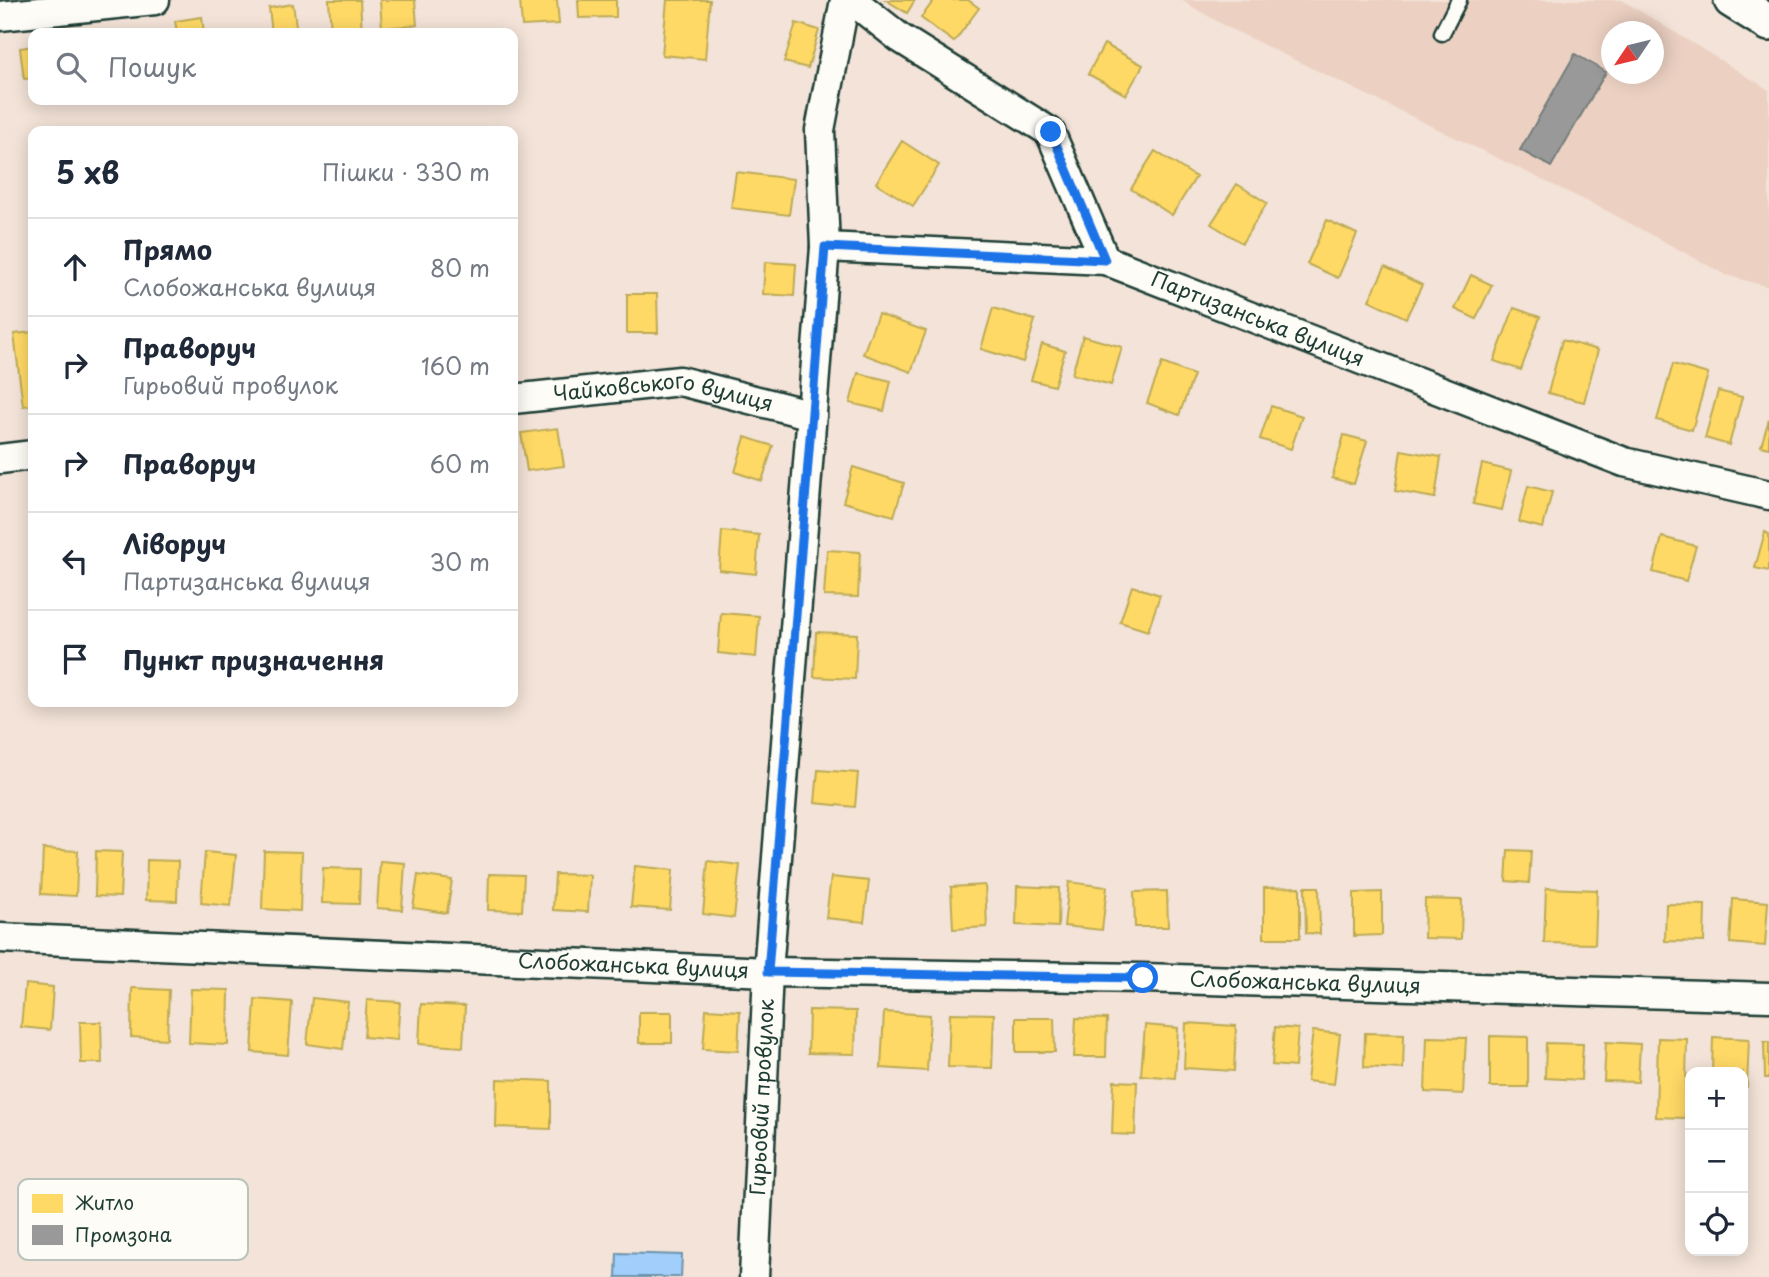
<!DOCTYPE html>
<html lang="uk">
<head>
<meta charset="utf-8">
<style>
	body { margin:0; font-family:"Playpen Sans",sans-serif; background:#f6f6f7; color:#1f2937 }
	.controls { position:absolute; right:21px; bottom:21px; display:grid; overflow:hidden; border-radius:14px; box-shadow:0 4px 18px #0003 }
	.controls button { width:63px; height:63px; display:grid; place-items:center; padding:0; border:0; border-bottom:2px solid #e0e1e3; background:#fff; color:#1f2937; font:35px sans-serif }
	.compass { position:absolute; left:1601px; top:21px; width:63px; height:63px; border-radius:50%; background:#fff; box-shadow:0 4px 18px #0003; rotate:235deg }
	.stop { position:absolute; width:21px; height:21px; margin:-16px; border:5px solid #1a73e8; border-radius:50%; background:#fff }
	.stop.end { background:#1a73e8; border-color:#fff; box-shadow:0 2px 7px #0008 }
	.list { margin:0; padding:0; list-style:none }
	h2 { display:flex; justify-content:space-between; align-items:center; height:91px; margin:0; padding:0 28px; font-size:30px }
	h2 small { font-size:23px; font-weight:400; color:#747a83 }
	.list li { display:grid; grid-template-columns:46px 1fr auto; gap:21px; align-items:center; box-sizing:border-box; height:98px; padding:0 28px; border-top:2px solid #e0e1e3 }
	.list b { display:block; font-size:26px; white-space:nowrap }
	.list p { margin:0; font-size:23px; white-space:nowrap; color:#747a83 }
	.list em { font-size:23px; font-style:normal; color:#747a83 }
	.icon { flex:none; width:38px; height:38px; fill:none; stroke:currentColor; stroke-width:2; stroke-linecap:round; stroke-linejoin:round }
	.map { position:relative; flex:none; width:1769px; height:1277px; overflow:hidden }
	.search { position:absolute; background:#fff; box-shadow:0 4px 18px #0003; left:28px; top:28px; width:490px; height:77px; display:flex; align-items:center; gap:18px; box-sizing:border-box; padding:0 24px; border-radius:14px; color:#747a83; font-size:26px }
	.panel { position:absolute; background:#fff; box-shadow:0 4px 18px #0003; left:28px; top:126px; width:490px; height:581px; border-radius:14px }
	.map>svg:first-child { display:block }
	.built { fill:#ecd1c2; fill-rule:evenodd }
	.water { fill:#a1cefb; stroke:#6d94ab; stroke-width:2 }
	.homes { fill:#ffd966; stroke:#bcaa57; stroke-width:2 }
	.industry { fill:#999; stroke:#747d7b; stroke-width:2 }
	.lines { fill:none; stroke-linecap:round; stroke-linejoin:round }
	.service-casing { stroke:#1f3d34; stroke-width:19 }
	.minor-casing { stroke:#1f3d34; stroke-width:33 }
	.tertiary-casing { stroke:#1f3d34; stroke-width:40 }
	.service { stroke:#fdfcf7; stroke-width:14 }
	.minor { stroke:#fdfcf7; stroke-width:28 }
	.tertiary { stroke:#fdfcf7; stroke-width:35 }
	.route { stroke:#1a73e8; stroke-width:9 }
	.labels { text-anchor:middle; stroke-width:7; stroke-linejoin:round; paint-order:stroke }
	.street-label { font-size:21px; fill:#1f3d34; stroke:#fdfcf7 }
	.key { fill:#fdfcf7; stroke:#bac3bc; stroke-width:2 }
	.key-label { font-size:19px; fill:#1f3d34 }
</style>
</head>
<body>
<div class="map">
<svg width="1769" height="1277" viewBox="0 0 1769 1277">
	<rect width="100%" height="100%" fill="#f3e3d8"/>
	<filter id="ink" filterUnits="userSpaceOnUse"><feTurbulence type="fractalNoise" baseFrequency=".0143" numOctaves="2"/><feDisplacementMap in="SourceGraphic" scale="14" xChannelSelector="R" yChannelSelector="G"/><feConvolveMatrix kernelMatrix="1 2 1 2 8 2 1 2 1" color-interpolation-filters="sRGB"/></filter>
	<g filter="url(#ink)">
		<path class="built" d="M 1181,0 L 1622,0 L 1769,90 L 1769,287 L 1726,275 L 1607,211 L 1225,26 ZM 1612,32 L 1654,32 L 1654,74 L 1612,74 Z"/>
		<path class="water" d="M 617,1253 L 682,1255 L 681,1277 L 616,1277 Z"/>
		<path class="homes" d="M 329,0 L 360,0 L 362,33 L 331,33 Z
			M 380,0 L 415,0 L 417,25 L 382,28 Z
			M 520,0 L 557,0 L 559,24 L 522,26 Z
			M 578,0 L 616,0 L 616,17 L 579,18 Z
			M 667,0 L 710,0 L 705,59 L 662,55 Z
			M 886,0 L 915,0 L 907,13 Z
			M 934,0 L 968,0 L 979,8 L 954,42 L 921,18 Z
			M 293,4 L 297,33 L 272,33 L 269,8 Z
			M 202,17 L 204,33 L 177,33 L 175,21 Z
			M 796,23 L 819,30 L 808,68 L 784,62 Z
			M 1104,44 L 1143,65 L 1126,95 L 1088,74 Z
			M 33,46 L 33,78 L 24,79 L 20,48 Z
			M 902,141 L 939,165 L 913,206 L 876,183 Z
			M 1155,151 L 1196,177 L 1172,215 L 1131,189 Z
			M 736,172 L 794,179 L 789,215 L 731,208 Z
			M 1237,184 L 1267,203 L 1242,243 L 1211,224 Z
			M 1327,220 L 1357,234 L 1338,278 L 1307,264 Z
			M 765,262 L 796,264 L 794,296 L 763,294 Z
			M 1385,267 L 1422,285 L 1406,318 L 1369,300 Z
			M 1471,275 L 1492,285 L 1476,319 L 1455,309 Z
			M 514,292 L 518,331 L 513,332 L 513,292 Z
			M 627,294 L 657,294 L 658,333 L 627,333 Z
			M 993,308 L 1035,320 L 1023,362 L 981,349 Z
			M 1514,308 L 1540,317 L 1521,370 L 1494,361 Z
			M 878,314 L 926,331 L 911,372 L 863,354 Z
			M 33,332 L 33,405 L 23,406 L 14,334 Z
			M 1083,336 L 1122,347 L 1111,385 L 1072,374 Z
			M 1562,340 L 1598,350 L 1584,402 L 1548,393 Z
			M 1042,344 L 1065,351 L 1054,386 L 1031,380 Z
			M 1162,363 L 1194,375 L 1179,415 L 1147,403 Z
			M 1673,364 L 1708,374 L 1692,430 L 1657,420 Z
			M 858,373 L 891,381 L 884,411 L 850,403 Z
			M 1718,391 L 1742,397 L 1729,445 L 1705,438 Z
			M 1271,406 L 1302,416 L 1291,449 L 1260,439 Z
			M 1769,419 L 1769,448 L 1761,446 Z
			M 558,428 L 564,466 L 527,471 L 521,433 Z
			M 1344,435 L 1367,441 L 1354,484 L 1332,478 Z
			M 745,437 L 773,446 L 762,481 L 735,472 Z
			M 1401,450 L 1441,457 L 1435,498 L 1395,491 Z
			M 1482,464 L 1511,471 L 1502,510 L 1473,504 Z
			M 853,467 L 904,483 L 894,516 L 843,502 Z
			M 1528,486 L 1552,492 L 1543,528 L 1519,522 Z
			M 722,531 L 759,535 L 756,574 L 719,570 Z
			M 1765,532 L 1769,534 L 1769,571 L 1755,568 Z
			M 1662,537 L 1696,546 L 1686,581 L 1653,572 Z
			M 827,550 L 860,552 L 858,597 L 824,596 Z
			M 1132,586 L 1160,595 L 1148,631 L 1120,622 Z
			M 721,613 L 759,616 L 756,657 L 718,653 Z
			M 816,632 L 857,634 L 855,679 L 814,677 Z
			M 818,770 L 858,773 L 855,807 L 815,803 Z
			M 43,849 L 78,851 L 76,896 L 41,894 Z
			M 1508,850 L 1531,851 L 1529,883 L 1506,881 Z
			M 96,851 L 122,852 L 120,897 L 95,896 Z
			M 264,851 L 302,852 L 300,911 L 262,909 Z
			M 205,852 L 236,855 L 231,906 L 201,903 Z
			M 147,860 L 178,861 L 177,901 L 146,900 Z
			M 380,861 L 405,863 L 402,910 L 377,908 Z
			M 708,861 L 740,865 L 734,918 L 703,914 Z
			M 635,866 L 673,870 L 670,910 L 631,907 Z
			M 323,868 L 360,869 L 359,904 L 322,903 Z
			M 489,874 L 524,875 L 522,911 L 488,910 Z
			M 555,874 L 590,875 L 588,912 L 553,910 Z
			M 418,875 L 452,880 L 447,913 L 413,908 Z
			M 831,877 L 869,881 L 864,922 L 826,918 Z
			M 1069,882 L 1107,887 L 1102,930 L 1064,926 Z
			M 985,885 L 987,927 L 953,929 L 951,887 Z
			M 1017,886 L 1059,888 L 1058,927 L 1016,925 Z
			M 1300,887 L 1300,938 L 1264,938 L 1264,888 Z
			M 1305,887 L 1319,887 L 1320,934 L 1306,933 Z
			M 1546,888 L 1597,890 L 1595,944 L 1544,943 Z
			M 1167,891 L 1168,927 L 1135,927 L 1134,892 Z
			M 1382,892 L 1382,935 L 1354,936 L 1354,893 Z
			M 1425,899 L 1462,900 L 1461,939 L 1424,938 Z
			M 1733,899 L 1768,902 L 1765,946 L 1730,943 Z
			M 1666,904 L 1705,905 L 1704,942 L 1665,941 Z
			M 25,984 L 53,987 L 50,1030 L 21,1027 Z
			M 132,988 L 169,990 L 167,1039 L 131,1037 Z
			M 191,989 L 229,990 L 228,1045 L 189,1043 Z
			M 312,998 L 348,1002 L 343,1049 L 307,1044 Z
			M 255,999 L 292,1002 L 288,1055 L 252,1052 Z
			M 367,1000 L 400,1002 L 397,1040 L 364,1037 Z
			M 421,1004 L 465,1006 L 463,1047 L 419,1044 Z
			M 706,1009 L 740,1011 L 738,1051 L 703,1049 Z
			M 809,1010 L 856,1011 L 855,1054 L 808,1053 Z
			M 639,1012 L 672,1012 L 672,1043 L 639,1043 Z
			M 884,1012 L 930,1015 L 927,1071 L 881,1068 Z
			M 950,1013 L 994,1014 L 992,1068 L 948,1067 Z
			M 1016,1018 L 1054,1018 L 1055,1052 L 1016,1052 Z
			M 1076,1018 L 1107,1019 L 1106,1057 L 1074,1057 Z
			M 80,1022 L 101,1022 L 102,1063 L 81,1063 Z
			M 1186,1023 L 1236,1026 L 1234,1071 L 1184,1068 Z
			M 1145,1025 L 1178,1028 L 1175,1078 L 1141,1075 Z
			M 1275,1027 L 1298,1029 L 1295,1067 L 1272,1065 Z
			M 1313,1031 L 1340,1034 L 1334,1084 L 1307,1081 Z
			M 1365,1033 L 1404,1034 L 1403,1069 L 1364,1067 Z
			M 1490,1036 L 1528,1037 L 1528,1087 L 1490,1087 Z
			M 1427,1037 L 1466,1038 L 1463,1094 L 1425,1092 Z
			M 1713,1037 L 1749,1039 L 1747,1087 L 1743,1087 L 1743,1072 L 1712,1072 Z
			M 1658,1038 L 1687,1039 L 1685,1118 L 1656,1117 Z
			M 1606,1042 L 1640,1044 L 1638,1082 L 1604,1081 Z
			M 1764,1042 L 1769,1042 L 1769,1078 L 1765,1078 Z
			M 1546,1043 L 1583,1044 L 1581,1080 L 1545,1078 Z
			M 497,1079 L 551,1081 L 551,1129 L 496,1127 Z
			M 1114,1081 L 1137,1082 L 1135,1135 L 1112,1134 Z"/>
		<path class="industry" d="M 1575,54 L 1606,72 L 1551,167 L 1520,150 Z"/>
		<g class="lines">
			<g class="service-casing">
				<path id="service" d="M 1442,33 L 1459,0"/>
			</g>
			<g class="minor-casing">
				<g id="minor">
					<path d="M 852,0 L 900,38 L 1050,132 L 1105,260"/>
					<path d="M 0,16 L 155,0"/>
					<path id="s1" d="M 825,247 L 1105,260 L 1624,462 L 1769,495"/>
					<path id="s2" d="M 513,399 L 680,381 L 812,415"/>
					<path d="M 0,459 L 33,455"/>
					<path id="s3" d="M 0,938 L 768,972 L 1143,978 L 1769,997"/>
					<path id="s4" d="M 754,1277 L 768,972 L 825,247 L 820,130 L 845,0"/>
				</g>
			</g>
			<g class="tertiary-casing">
				<path id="tertiary" d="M 1732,0 L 1769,23"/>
			</g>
			<use href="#service" class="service"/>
			<use href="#minor" class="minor"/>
			<use href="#tertiary" class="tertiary"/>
		</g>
	</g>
	<g class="lines" filter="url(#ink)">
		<path class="route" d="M 1051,132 L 1105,260 L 825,247 L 768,972 L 1143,978"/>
	</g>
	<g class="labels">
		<g class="street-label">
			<text dy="7" stroke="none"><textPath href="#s1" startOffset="444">Партизанська вулиця</textPath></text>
			<text dy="7" stroke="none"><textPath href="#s2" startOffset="152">Чайковського вулиця</textPath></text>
			<text dy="7" stroke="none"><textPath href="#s3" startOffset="634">Слобожанська вулиця</textPath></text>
			<text dy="7" stroke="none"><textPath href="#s3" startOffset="1306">Слобожанська вулиця</textPath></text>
			<text dy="7" stroke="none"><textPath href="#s4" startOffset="180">Гирьовий провулок</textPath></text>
		</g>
	</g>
	<rect x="18" y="1179" width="230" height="81" rx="10" class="key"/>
	<rect x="32" y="1194" width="31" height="19" fill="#ffd966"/>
	<rect x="32" y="1225" width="31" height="20" fill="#999"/>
	<g class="key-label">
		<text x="75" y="1210">Житло</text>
		<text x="75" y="1242">Промзона</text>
	</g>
</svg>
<div class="controls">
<button>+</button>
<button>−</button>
<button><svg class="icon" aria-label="locate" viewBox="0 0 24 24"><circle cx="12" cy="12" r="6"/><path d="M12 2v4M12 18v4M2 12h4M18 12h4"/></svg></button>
</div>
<svg class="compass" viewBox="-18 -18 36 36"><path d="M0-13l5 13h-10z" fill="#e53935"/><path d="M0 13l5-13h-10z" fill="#747a83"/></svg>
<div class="stop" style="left:1143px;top:978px"></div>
<div class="stop end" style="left:1051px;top:132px"></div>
<div class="search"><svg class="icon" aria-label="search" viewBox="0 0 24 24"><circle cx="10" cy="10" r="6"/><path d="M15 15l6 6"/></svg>Пошук</div>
<section class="panel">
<h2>5 хв<small>Пішки · 330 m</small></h2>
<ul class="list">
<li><svg class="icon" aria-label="ahead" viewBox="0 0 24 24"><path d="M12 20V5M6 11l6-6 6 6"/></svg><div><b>Прямо</b><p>Слобожанська вулиця</p></div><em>80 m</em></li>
<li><svg class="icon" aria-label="right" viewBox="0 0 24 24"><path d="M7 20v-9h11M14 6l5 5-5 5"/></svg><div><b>Праворуч</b><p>Гирьовий провулок</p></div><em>160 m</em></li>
<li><svg class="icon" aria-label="right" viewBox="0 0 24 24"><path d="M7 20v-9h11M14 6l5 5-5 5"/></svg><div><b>Праворуч</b></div><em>60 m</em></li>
<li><svg class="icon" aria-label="left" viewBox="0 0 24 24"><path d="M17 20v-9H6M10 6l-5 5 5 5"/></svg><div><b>Ліворуч</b><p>Партизанська вулиця</p></div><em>30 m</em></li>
<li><svg class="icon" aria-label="arrive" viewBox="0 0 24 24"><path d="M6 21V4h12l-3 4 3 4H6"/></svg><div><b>Пункт призначення</b></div></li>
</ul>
</section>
</div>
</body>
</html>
